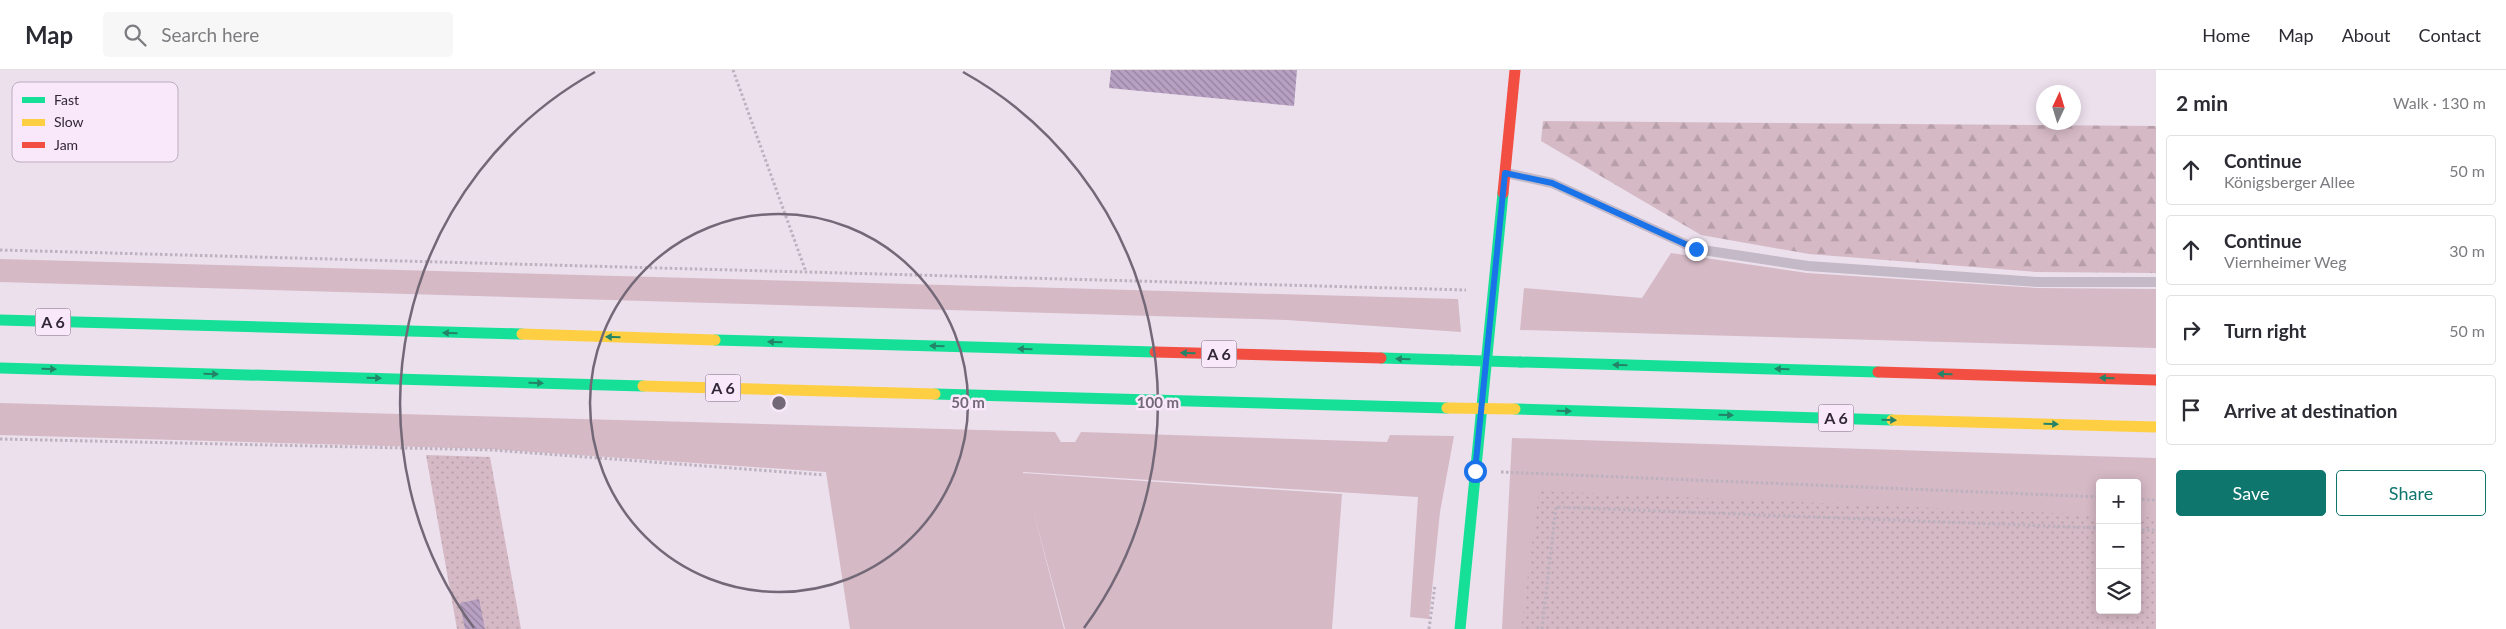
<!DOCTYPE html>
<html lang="en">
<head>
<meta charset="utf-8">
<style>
	body { margin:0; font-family:Lato,sans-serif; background:#f7f7f7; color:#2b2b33 }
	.controls { position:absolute; right:15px; bottom:15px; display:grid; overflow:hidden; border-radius:5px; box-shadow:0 2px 12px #0003 }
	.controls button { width:45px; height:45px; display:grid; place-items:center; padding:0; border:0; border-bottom:1px solid #e1e1e2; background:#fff; color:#2b2b33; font:25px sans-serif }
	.compass { position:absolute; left:2036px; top:15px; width:45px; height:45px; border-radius:50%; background:#fff; box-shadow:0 2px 12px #0003; rotate:4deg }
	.stop { position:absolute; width:15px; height:15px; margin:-11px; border:4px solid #1a73e8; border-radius:50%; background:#fff }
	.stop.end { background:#1a73e8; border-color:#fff; box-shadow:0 1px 5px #0008 }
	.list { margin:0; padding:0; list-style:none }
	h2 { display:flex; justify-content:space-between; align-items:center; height:65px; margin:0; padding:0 20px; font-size:21px }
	h2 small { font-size:16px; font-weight:400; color:#7c7c81 }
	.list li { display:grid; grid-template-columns:32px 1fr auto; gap:15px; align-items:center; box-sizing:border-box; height:70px; margin:0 10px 10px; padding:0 10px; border:1px solid #e1e1e2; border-radius:5px }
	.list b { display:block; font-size:19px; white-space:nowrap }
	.list p { margin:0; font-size:16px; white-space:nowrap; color:#7c7c81 }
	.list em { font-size:16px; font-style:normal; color:#7c7c81 }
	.actions { display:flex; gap:10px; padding:15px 20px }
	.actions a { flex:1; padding:11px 0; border:1px solid #0f766e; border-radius:5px; text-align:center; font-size:18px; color:#0f766e }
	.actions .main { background:#0f766e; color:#fff }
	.icon { flex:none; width:28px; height:28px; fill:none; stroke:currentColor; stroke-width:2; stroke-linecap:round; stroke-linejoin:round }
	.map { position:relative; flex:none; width:2156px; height:559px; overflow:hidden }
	header { display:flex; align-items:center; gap:30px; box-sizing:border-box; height:70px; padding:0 25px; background:#fff; border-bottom:1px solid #e1e1e2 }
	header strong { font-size:24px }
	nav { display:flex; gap:28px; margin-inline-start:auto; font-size:18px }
	.search { width:350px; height:45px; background:#f7f7f7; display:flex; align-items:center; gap:12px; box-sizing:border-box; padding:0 18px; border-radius:5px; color:#7c7c81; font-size:19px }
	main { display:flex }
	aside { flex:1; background:#fff }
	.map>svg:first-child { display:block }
	.grass { fill:#d5b9c5 }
	.forest { fill:url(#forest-firs) }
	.garden { fill:url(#garden-dots) }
	.building { fill:url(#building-back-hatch) }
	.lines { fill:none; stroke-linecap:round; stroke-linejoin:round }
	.path { stroke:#bdb1bf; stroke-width:3; stroke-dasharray:2.5 2.5; stroke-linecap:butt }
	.lane { stroke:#c4b9c6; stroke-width:10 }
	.fast { stroke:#16e098; stroke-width:11 }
	.slow { stroke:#ffcf43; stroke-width:11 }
	.jam { stroke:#f24e42; stroke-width:11 }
	.fast-bridge { stroke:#16e098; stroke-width:11 }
	.slow-bridge { stroke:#ffcf43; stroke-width:11 }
	.oneway { fill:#248468 }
	.route { stroke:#1a73e8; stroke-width:6 }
	.ring { fill:none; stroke:#736877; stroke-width:2.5 }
	.labels { text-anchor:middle; stroke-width:5; stroke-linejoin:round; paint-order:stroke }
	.shield { fill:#f9e7fa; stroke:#6e6172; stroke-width:1 }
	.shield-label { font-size:16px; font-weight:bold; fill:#322737 }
	.key { fill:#f9e7fa; stroke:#bdadc0; stroke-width:1 }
	.key-label { font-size:14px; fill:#322737 }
	.centre { fill:#736877; stroke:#f9e7fa; stroke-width:2.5 }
	.ring-label { font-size:15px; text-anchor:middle; font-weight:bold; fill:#736877; stroke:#f9e7fa; stroke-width:5; stroke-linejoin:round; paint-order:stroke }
</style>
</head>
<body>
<header>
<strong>Map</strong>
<div class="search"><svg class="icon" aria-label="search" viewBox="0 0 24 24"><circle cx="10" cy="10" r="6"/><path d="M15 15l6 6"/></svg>Search here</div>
<nav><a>Home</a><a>Map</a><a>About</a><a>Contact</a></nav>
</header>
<main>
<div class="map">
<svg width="2156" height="559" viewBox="0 0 2156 559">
	<defs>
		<pattern id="forest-firs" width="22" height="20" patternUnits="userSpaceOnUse" patternTransform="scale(1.25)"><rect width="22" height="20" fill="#d5b9c5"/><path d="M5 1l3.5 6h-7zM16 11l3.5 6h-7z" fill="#b79faa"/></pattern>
		<pattern id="garden-dots" width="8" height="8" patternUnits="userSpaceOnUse" patternTransform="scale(1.25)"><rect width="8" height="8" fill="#d5b9c5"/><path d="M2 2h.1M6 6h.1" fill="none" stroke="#b79faa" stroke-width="1.8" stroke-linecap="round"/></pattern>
		<pattern id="building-back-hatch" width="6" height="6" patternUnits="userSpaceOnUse" patternTransform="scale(1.25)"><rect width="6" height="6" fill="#b7a0c2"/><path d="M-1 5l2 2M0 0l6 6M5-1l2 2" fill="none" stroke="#95829e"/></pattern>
	</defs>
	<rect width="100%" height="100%" fill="#ece0ed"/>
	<path class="grass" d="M 1671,183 L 1807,203 L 2036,218 L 2156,219 L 2156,278 L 1520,260 L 1524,218 L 1642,228 Z
		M 0,189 L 1458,229 L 1461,262 L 1287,250 L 0,212 Z
		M 0,333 L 1055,362 L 1061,372 L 1075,372 L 1081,362 L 1387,372 L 1390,365 L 1454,366 L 1440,442 L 1429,549 L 1410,547 L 1418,427 L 1023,402 L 1064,559 L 850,559 L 826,402 L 490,379 L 0,365 Z
		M 1512,368 L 2156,388 L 2156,449 L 2137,448 L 2137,413 L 2100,413 L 2100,447 L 1535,559 L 1502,559 Z
		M 1023,403 L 1342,424 L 1332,559 L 1065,559 Z"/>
	<path class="forest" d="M 1543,51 L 2156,56 L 2156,203 L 2036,202 L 1809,184 L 1701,165 L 1541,71 Z"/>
	<path class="garden" d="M 426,385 L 490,387 L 521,559 L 457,559 Z
		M 1539,421 L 2100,445 L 2100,540 L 2137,540 L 2137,447 L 2156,447 L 2156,559 L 1521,559 Z"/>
	<path class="building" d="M 1111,0 L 1297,0 L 1294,36 L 1109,18 Z
		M 479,529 L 485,559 L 465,559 L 460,533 Z"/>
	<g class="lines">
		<path class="path" d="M 733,0 L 806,202
			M 0,180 L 1466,220
			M 0,369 L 493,380 L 824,405
			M 1501,402 L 2100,427
			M 2137,429 L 2156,430
			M 2137,460 L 2156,460
			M 1429,559 L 1435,515
			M 1542,559 L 1556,437 L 2100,458"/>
		<path class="lane" d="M 1506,103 L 1552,113 L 1696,179 L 1808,196 L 2037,212 L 2156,212"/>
		<path class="fast" d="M 0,250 L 522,264
			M 715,270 L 1155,282
			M 1381,288 L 1452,290
			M 1520,292 L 1878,302
			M 0,298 L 643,316
			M 935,324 L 1447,338
			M 1515,339 L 1892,350
			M 1460,559 L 1503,123"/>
		<path class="slow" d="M 522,264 L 715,270
			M 643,316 L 935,324
			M 1892,350 L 2156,357"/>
		<path class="jam" d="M 1503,123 L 1515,0
			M 1155,282 L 1381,288
			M 1878,302 L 2156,310"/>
		<path class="fast-bridge" d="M 1452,290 L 1520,292"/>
		<path class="slow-bridge" d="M 1447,338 L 1515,339"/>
	</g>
	<defs><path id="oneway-solid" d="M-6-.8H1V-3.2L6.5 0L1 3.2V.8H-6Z" transform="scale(1.25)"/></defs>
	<g class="oneway">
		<use href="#oneway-solid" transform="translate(450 263) rotate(-178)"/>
		<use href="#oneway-solid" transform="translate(613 267) rotate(-178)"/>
		<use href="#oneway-solid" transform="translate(775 272) rotate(-178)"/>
		<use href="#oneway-solid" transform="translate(937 276) rotate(-178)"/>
		<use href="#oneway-solid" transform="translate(1025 279) rotate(-178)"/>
		<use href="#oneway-solid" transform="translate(1188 283) rotate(-178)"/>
		<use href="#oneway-solid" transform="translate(1403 289) rotate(-178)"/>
		<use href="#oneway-solid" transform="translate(1620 295) rotate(-178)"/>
		<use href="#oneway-solid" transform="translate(49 299) rotate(2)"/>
		<use href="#oneway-solid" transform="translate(1782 299) rotate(-178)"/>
		<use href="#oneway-solid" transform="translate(211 304) rotate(2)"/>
		<use href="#oneway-solid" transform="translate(1945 304) rotate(-178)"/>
		<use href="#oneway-solid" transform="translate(374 308) rotate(2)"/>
		<use href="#oneway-solid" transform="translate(2107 308) rotate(-178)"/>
		<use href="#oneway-solid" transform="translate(536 313) rotate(2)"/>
		<use href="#oneway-solid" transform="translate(1564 341) rotate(2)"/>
		<use href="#oneway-solid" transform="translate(1726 345) rotate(2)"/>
		<use href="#oneway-solid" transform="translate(1889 350) rotate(2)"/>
		<use href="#oneway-solid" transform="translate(2051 354) rotate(2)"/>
	</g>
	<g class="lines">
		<path class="route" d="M 1475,401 L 1505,103 L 1552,113 L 1696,179"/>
	</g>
	<g class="ring">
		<circle cx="779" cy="333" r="189"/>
		<path d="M474 558A379 379 0 0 1 595 2M963 2A379 379 0 0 1 1084 558"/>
	</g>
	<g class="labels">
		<g class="shield">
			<rect x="35.5" y="238.5" width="35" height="27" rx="4"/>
			<rect x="1201.5" y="270.5" width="35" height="27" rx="4"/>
			<rect x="705.5" y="304.5" width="35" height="27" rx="4"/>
			<rect x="1818.5" y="334.5" width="35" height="27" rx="4"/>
		</g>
		<g class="shield-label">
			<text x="53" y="258">A 6</text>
			<text x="1219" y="290">A 6</text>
			<text x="723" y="324">A 6</text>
			<text x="1836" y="354">A 6</text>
		</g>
	</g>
	<rect x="12" y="12" width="166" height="80" rx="8" class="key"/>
	<rect x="22" y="27" width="23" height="6" fill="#16e098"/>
	<rect x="22" y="49" width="23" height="7" fill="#ffcf43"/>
	<rect x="22" y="72" width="23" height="6" fill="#f24e42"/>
	<g class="key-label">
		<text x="54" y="35">Fast</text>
		<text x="54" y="57">Slow</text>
		<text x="54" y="80">Jam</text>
	</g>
	<circle cx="779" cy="333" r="8" class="centre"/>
	<g class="ring-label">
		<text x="968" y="338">50 m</text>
		<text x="1158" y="338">100 m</text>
	</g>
</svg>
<div class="controls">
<button>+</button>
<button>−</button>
<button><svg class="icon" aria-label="layers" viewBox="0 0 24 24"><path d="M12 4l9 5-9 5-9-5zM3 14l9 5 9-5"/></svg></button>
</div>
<svg class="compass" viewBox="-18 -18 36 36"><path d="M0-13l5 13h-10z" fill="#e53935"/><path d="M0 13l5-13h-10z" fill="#7c7c81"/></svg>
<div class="stop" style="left:1475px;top:401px"></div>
<div class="stop end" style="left:1696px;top:179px"></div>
</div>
<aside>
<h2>2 min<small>Walk · 130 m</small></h2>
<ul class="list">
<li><svg class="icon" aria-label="ahead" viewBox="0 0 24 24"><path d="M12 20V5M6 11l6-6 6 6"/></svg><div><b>Continue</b><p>Königsberger Allee</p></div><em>50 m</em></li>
<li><svg class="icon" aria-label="ahead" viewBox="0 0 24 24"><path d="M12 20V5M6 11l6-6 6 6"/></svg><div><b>Continue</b><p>Viernheimer Weg</p></div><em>30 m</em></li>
<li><svg class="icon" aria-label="right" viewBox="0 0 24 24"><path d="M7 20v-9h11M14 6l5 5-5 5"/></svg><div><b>Turn right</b></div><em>50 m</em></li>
<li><svg class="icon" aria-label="arrive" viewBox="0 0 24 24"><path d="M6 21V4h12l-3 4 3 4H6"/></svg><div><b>Arrive at destination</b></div></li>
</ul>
<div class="actions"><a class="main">Save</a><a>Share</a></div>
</aside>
</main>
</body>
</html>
